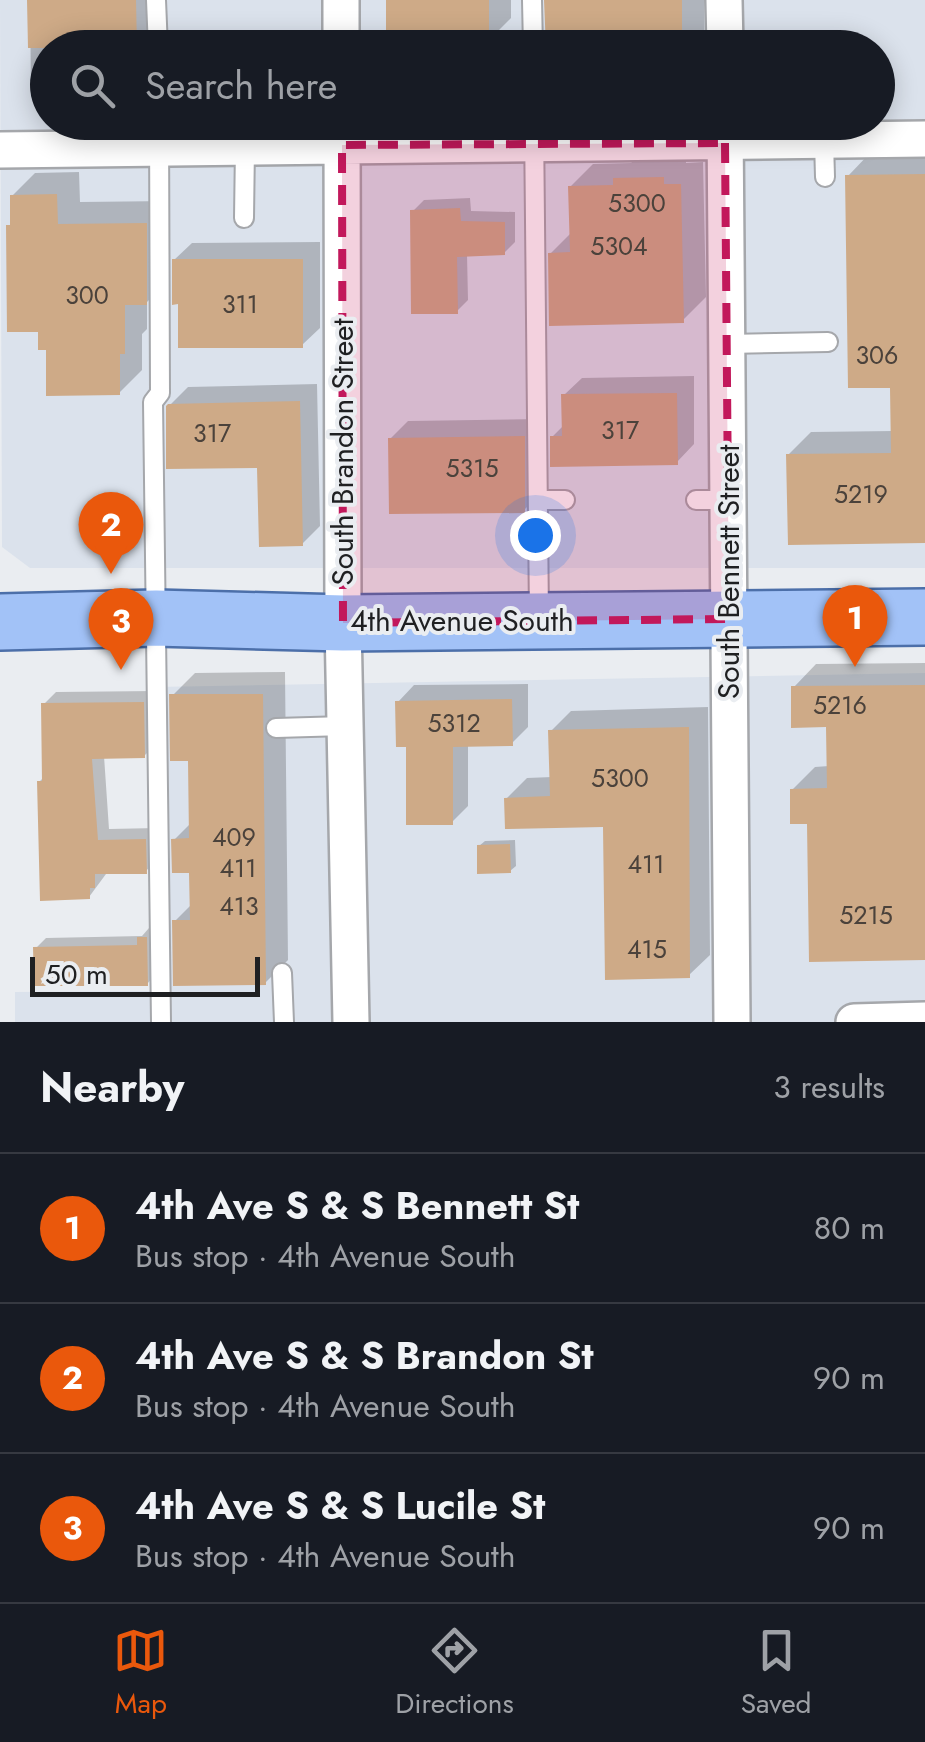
<!DOCTYPE html>
<html lang="en">
<head>
<meta charset="utf-8">
<style>
	body { margin:0; font-family:Jost,sans-serif; background:#242831; color:#f1f3f6 }
	.scale { position:absolute; left:30px; bottom:25px; width:230px; box-sizing:border-box; padding-left:10px; border:5px solid #1f2022; border-top:0; font-size:28px; line-height:35px; white-space:nowrap; color:#1f2022; -webkit-text-stroke:8px #eaedf1; paint-order:stroke }
	.you { position:absolute; left:535px; top:535px; width:35px; height:35px; margin:-25px; border:8px solid #fff; border-radius:50%; background:#1a73e8; box-shadow:0 0 0 15px #1a73e833 }
	.badge { display:grid; place-items:center; width:65px; height:65px; border-radius:50%; background:#ea580c; color:#fff; font-size:32px; font-weight:700 }
	.pin { position:absolute; translate:-50% -82px; filter:drop-shadow(0 2px 5px #0008) }
	.pin::after { content:''; position:absolute; top:52px; width:35px; height:30px; background:inherit; clip-path:polygon(0 0,100% 0,50% 100%) }
	.list { margin:0; padding:0; list-style:none }
	h2 { display:flex; justify-content:space-between; align-items:center; height:130px; margin:0; padding:0 40px; font-size:42px }
	h2 small { font-size:32px; font-weight:400; color:#9ea1a6 }
	.list li { display:grid; grid-template-columns:65px 1fr auto; gap:30px; align-items:center; box-sizing:border-box; height:150px; padding:0 40px; border-top:2px solid #363941 }
	.list b { display:block; font-size:38px; white-space:nowrap }
	.list p { margin:0; font-size:32px; white-space:nowrap; color:#9ea1a6 }
	.list em { font-size:32px; font-style:normal; color:#9ea1a6 }
	.icon { flex:none; width:55px; height:55px; fill:none; stroke:currentColor; stroke-width:2; stroke-linecap:round; stroke-linejoin:round }
	.map { position:relative; flex:none; width:925px; height:1022px; overflow:hidden }
	.search { position:absolute; background:#171b24; box-shadow:0 5px 25px #0003; left:30px; right:30px; top:30px; height:110px; display:flex; align-items:center; gap:25px; box-sizing:border-box; padding:0 35px; border-radius:55px; color:#9ea1a6; font-size:38px }
	.sheet { height:580px; background:#171b24 }
	nav { display:flex; justify-content:space-around; align-items:center; box-sizing:border-box; height:140px; border-top:2px solid #363941; background:#171b24; font-size:28px; color:#9ea1a6 }
	nav a { display:grid; justify-items:center; gap:5px }
	nav .on { color:#ea580c }
	.map>svg:first-child { display:block }
	.built { fill:#dbe2ec; fill-rule:evenodd }
	.shadow { fill:#0003 }
	.building { fill:#ceaa87 }
	.lines { fill:none; stroke-linecap:round; stroke-linejoin:round }
	.lane-casing { stroke:#a5a7ab; stroke-width:22 }
	.street-casing { stroke:#a5a7ab; stroke-width:40 }
	.primary-casing { stroke:#4c6fa9; stroke-width:60 }
	.lane { stroke:#fff; stroke-width:18 }
	.street { stroke:#fff; stroke-width:35 }
	.primary { stroke:#a2c2f7; stroke-width:55 }
	.marked { fill:#c2185b; fill-opacity:0.2; stroke:#c2185b; stroke-width:8; stroke-dasharray:20 12; stroke-linejoin:round }
	.labels { text-anchor:middle; stroke-width:8; stroke-linejoin:round; paint-order:stroke }
	.number-label { font-size:25px; fill:#4b423b }
	.street-label { font-size:30px; fill:#1f2022; stroke:#eaedf1 }
</style>
</head>
<body>
<div class="map">
<svg width="925" height="1022" viewBox="0 0 925 1022">
	<rect width="100%" height="100%" fill="#eaedf1"/>
	<path class="built" d="M 0,0 L 925,0 L 925,568 L 30,568 L 2,547 ZM 48,48 L 878,48 L 878,122 L 48,122 Z
		M 925,673 L 925,1022 L 15,1022 L 15,992 L 155,991 L 154,687 Z"/>
	<path class="shadow" d="M 30,0 L 157,0 L 157,39 L 149,48 L 48,48 L 48,91 L 31,91 Z
		M 389,0 L 511,0 L 511,18 L 488,41 Z
		M 547,0 L 704,0 L 704,48 L 548,48 Z
		M 925,152 L 925,540 L 788,455 L 811,432 L 893,431 L 893,385 L 848,176 L 870,153 Z
		M 686,155 L 686,163 L 703,162 L 706,297 L 683,320 L 550,254 L 572,232 L 570,187 L 593,164 L 631,163 L 638,156 Z
		M 79,172 L 80,202 L 169,201 L 169,280 L 147,302 L 147,329 L 142,334 L 142,370 L 119,393 L 48,347 L 9,226 L 13,222 L 12,196 L 35,173 Z
		M 470,198 L 471,211 L 515,212 L 515,242 L 504,253 L 467,254 L 468,300 L 457,311 L 413,211 L 424,200 Z
		M 320,242 L 320,328 L 302,345 L 180,302 L 174,260 L 192,243 Z
		M 694,376 L 694,444 L 677,462 L 552,437 L 564,425 L 564,395 L 582,378 Z
		M 317,384 L 320,526 L 302,544 L 260,465 L 168,407 L 188,387 Z
		M 542,419 L 542,492 L 524,510 L 390,439 L 408,421 Z
		M 925,663 L 925,958 L 809,821 L 792,790 L 815,767 L 829,766 L 829,725 L 794,687 L 816,664 Z
		M 285,672 L 288,960 L 265,983 L 175,921 L 192,904 L 191,870 L 174,840 L 191,823 L 190,758 L 172,696 L 195,673 Z
		M 528,684 L 528,727 L 512,743 L 468,744 L 468,806 L 452,822 L 408,745 L 398,702 L 414,685 Z
		M 155,691 L 156,744 L 144,756 L 104,756 L 109,829 L 157,828 L 157,859 L 146,871 L 106,874 L 89,897 L 39,782 L 44,777 L 44,704 L 56,692 Z
		M 708,707 L 710,955 L 689,975 L 606,825 L 506,799 L 527,778 L 552,777 L 551,731 L 571,711 Z
		M 515,840 L 516,866 L 510,871 L 479,846 L 485,841 Z
		M 149,928 L 157,928 L 157,973 L 147,984 L 36,948 L 46,938 L 142,936 Z"/>
	<path class="building" d="M 27,0 L 136,0 L 137,48 L 28,48 Z
		M 386,0 L 489,0 L 489,43 L 386,44 Z
		M 544,0 L 682,0 L 682,48 L 546,48 Z
		M 925,174 L 925,543 L 788,545 L 786,454 L 891,453 L 890,388 L 848,388 L 845,175 Z
		M 664,177 L 664,184 L 681,184 L 684,323 L 549,326 L 548,253 L 570,252 L 568,186 L 613,185 L 613,178 Z
		M 57,194 L 58,224 L 147,223 L 147,305 L 125,305 L 125,354 L 120,354 L 120,395 L 46,396 L 46,350 L 38,350 L 38,332 L 7,332 L 6,225 L 10,225 L 10,195 Z
		M 460,208 L 461,221 L 505,222 L 505,255 L 457,257 L 458,314 L 411,314 L 410,210 Z
		M 172,259 L 303,259 L 303,348 L 178,348 L 178,304 L 172,305 Z
		M 677,393 L 678,465 L 550,467 L 550,436 L 562,436 L 561,394 Z
		M 300,401 L 303,546 L 259,547 L 257,468 L 166,469 L 166,406 L 168,404 Z
		M 525,436 L 525,513 L 389,514 L 388,438 Z
		M 925,685 L 925,960 L 809,962 L 807,824 L 790,824 L 790,789 L 827,788 L 826,727 L 791,728 L 791,686 Z
		M 169,694 L 263,694 L 266,985 L 173,986 L 172,920 L 190,920 L 189,873 L 172,873 L 171,839 L 189,838 L 188,761 L 170,761 Z
		M 512,699 L 513,746 L 453,747 L 453,825 L 406,825 L 406,747 L 396,747 L 395,701 Z
		M 144,702 L 145,758 L 92,759 L 98,840 L 146,839 L 147,874 L 95,874 L 95,888 L 90,888 L 90,899 L 40,901 L 37,781 L 42,781 L 41,703 Z
		M 689,727 L 690,978 L 605,980 L 603,827 L 505,829 L 504,798 L 550,796 L 548,730 Z
		M 510,844 L 511,873 L 477,874 L 477,845 Z
		M 137,937 L 147,937 L 148,986 L 34,986 L 33,947 L 137,945 Z"/>
	<g class="lines">
		<g class="lane-casing">
			<path id="lane" d="M 156,0 L 158,48
				M 532,0 L 533,48
				M 159,122 L 160,393 L 153,402 L 161,1022
				M 534,122 L 539,617
				M 824,141 L 825,177
				M 244,218 L 245,146
				M 727,344 L 828,342
				M 538,500 L 565,500
				M 696,500 L 728,500
				M 276,728 L 345,726
				M 282,973 L 284,1022"/>
		</g>
		<g class="street-casing">
			<path id="street" d="M 341,0 L 341,48
				M 724,0 L 725,48
				M 725,122 L 732,1022
				M 342,123 L 343,623 L 351,1022
				M 0,150 L 925,139
				M 854,1022 L 925,1020"/>
		</g>
		<g class="primary-casing">
			<path id="primary" d="M 0,622 L 156,618 L 343,623 L 925,617"/>
		</g>
		<use href="#lane" class="lane"/>
		<use href="#street" class="street"/>
		<use href="#primary" class="primary"/>
	</g>
	<path class="marked" d="M 725,143 L 729,619 L 343,623 L 342,145 Z"/>
	<g class="labels">
		<g class="number-label">
			<text x="637" y="212">5300</text>
			<text x="619" y="255">5304</text>
			<text x="87" y="304">300</text>
			<text x="240" y="313">311</text>
			<text x="877" y="364">306</text>
			<text x="620" y="439">317</text>
			<text x="212" y="442">317</text>
			<text x="472" y="477">5315</text>
			<text x="861" y="503">5219</text>
			<text x="840" y="714">5216</text>
			<text x="454" y="732">5312</text>
			<text x="620" y="787">5300</text>
			<text x="234" y="846">409</text>
			<text x="646" y="873">411</text>
			<text x="238" y="877">411</text>
			<text x="239" y="915">413</text>
			<text x="866" y="924">5215</text>
			<text x="647" y="958">415</text>
		</g>
		<g class="street-label">
			<text transform="translate(343 452) rotate(-90)" y="10">South Brandon Street</text>
			<text transform="translate(729 572) rotate(-90)" y="10">South Bennett Street</text>
			<text x="462" y="631">4th Avenue South</text>
		</g>
	</g>
</svg>
<div class="scale">50 m</div>
<div class="you"></div>
<div class="pin badge" style="left:855px;top:667px">1</div>
<div class="pin badge" style="left:111px;top:574px">2</div>
<div class="pin badge" style="left:121px;top:670px">3</div>
<div class="search"><svg class="icon" aria-label="search" viewBox="0 0 24 24"><circle cx="10" cy="10" r="6"/><path d="M15 15l6 6"/></svg>Search here</div>
</div>
<section class="sheet">
<h2>Nearby<small>3 results</small></h2>
<ul class="list">
<li><span class="badge">1</span><div><b>4th Ave S &amp; S Bennett St</b><p>Bus stop · 4th Avenue South</p></div><em>80 m</em></li>
<li><span class="badge">2</span><div><b>4th Ave S &amp; S Brandon St</b><p>Bus stop · 4th Avenue South</p></div><em>90 m</em></li>
<li><span class="badge">3</span><div><b>4th Ave S &amp; S Lucile St</b><p>Bus stop · 4th Avenue South</p></div><em>90 m</em></li>
</ul>
</section>
<nav>
<a class="on"><svg class="icon" aria-label="map" viewBox="0 0 24 24"><path d="M3 6l6-2 6 2 6-2v14l-6 2-6-2-6 2zM9 4v14M15 6v14"/></svg>Map</a>
<a><svg class="icon" aria-label="directions" viewBox="0 0 24 24"><path d="M12 3l9 9-9 9-9-9zM9 14v-3h6M13 9l2 2-2 2"/></svg>Directions</a>
<a><svg class="icon" aria-label="saved" viewBox="0 0 24 24"><path d="M7 4h10v16l-5-4-5 4z"/></svg>Saved</a>
</nav>
</body>
</html>
